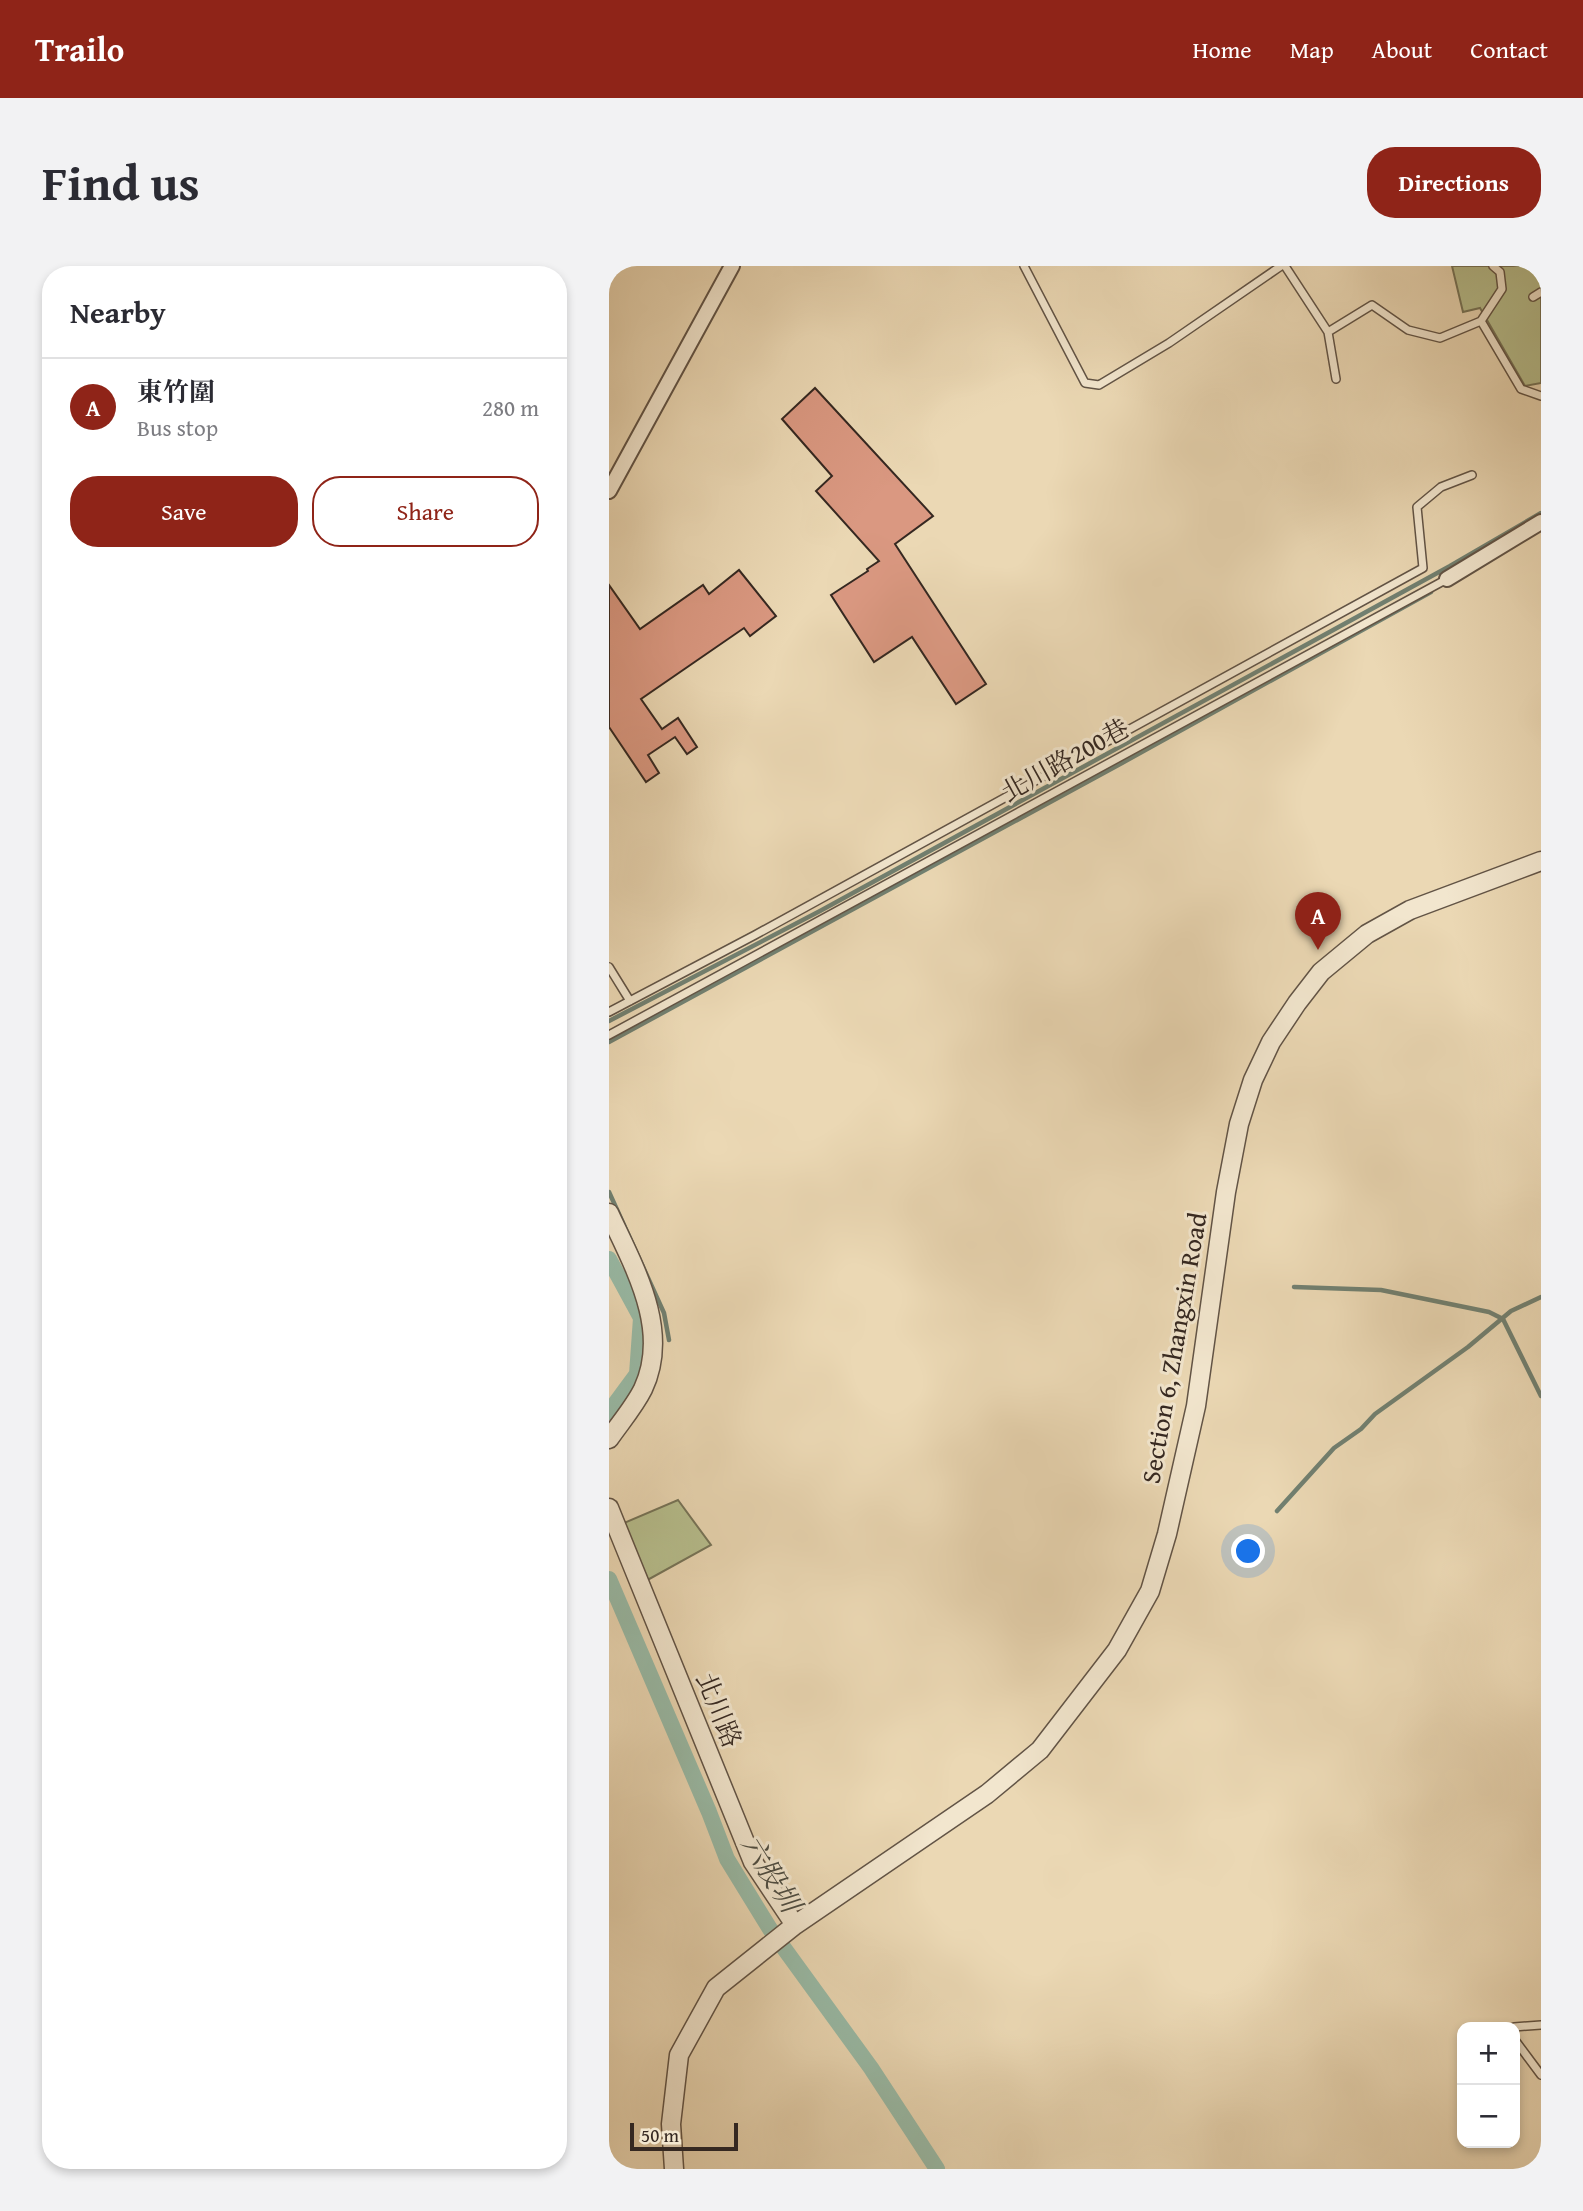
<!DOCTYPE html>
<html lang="en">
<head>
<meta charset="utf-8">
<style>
	body { margin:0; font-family:"Gentium Book Plus","Noto Serif TC",serif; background:#f2f2f3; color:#2b2b33 }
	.controls { position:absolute; right:21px; bottom:21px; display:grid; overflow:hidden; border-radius:14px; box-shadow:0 4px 10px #0003 }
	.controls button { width:63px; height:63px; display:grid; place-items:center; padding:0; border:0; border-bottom:2px solid #e1e1e2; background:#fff; color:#2b2b33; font:35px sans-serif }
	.scale { position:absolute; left:21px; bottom:18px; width:108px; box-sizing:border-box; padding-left:7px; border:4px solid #352821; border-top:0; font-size:19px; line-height:24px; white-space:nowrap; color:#352821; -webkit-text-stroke:5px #f2e6ce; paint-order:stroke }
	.you { position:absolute; left:640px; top:1286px; width:24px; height:24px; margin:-18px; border:5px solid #fff; border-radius:50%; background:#1a73e8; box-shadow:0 0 0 10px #1a73e833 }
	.badge { display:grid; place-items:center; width:46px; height:46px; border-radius:50%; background:#8f2418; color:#fff; font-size:23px; font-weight:700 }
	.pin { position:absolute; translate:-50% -58px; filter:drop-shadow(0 2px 4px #0008) }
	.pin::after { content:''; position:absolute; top:37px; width:24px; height:21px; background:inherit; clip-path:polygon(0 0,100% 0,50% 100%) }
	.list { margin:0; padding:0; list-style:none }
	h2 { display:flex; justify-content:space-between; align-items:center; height:91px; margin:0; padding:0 28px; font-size:30px }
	h2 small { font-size:23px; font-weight:400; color:#7c7c81 }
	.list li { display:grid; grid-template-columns:46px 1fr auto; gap:21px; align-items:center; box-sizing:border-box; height:98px; padding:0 28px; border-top:2px solid #e1e1e2 }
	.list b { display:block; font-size:26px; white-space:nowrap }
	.list p { margin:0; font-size:23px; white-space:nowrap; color:#7c7c81 }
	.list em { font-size:23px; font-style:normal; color:#7c7c81 }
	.actions { display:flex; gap:14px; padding:21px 28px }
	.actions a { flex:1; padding:16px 0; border:2px solid #8f2418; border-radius:28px; text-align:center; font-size:24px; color:#8f2418 }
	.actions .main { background:#8f2418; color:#fff }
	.map { position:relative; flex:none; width:932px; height:1903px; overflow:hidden; border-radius:28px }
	header { display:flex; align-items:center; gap:42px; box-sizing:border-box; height:98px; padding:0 35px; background:#8f2418; color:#fff }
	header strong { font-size:33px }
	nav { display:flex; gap:38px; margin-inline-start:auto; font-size:24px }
	.intro { display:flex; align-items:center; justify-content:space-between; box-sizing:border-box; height:168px; padding:0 42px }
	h1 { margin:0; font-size:49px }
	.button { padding:18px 32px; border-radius:28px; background:#8f2418; color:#fff; font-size:24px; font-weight:700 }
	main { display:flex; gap:42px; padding:0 42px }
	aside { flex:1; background:#fff; border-radius:28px; box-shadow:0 4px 10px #0003 }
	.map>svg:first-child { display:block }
	.green { fill:#b7bf8e; stroke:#767458; stroke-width:2 }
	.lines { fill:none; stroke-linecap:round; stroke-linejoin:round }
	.stream { stroke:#718071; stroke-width:4.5 }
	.canal { stroke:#99bba7; stroke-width:16 }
	.building { fill:#da9881; stroke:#352821; stroke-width:2 }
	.service-casing { stroke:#625446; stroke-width:10 }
	.minor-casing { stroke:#625446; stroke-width:18 }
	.tertiary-casing { stroke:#625446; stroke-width:21 }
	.service { stroke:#f2e6ce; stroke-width:7 }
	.minor { stroke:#f2e6ce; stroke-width:14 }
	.tertiary { stroke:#f2e6ce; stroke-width:18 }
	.labels { text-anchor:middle; stroke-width:6; stroke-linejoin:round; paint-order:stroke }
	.street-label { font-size:26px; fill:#352821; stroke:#f2e6ce }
	.water-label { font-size:28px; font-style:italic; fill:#4e4d42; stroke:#f2e6ce }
</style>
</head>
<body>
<header>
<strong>Trailo</strong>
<nav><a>Home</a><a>Map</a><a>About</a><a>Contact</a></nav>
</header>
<div class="intro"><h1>Find us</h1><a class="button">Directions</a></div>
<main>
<aside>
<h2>Nearby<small></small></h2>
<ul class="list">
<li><span class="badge">A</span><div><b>東竹圍</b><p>Bus stop</p></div><em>280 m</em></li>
</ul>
<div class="actions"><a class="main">Save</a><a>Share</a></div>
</aside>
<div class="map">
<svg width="932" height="1903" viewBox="0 0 932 1903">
	<rect width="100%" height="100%" fill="#ebd8b4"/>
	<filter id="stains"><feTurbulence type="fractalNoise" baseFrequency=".00286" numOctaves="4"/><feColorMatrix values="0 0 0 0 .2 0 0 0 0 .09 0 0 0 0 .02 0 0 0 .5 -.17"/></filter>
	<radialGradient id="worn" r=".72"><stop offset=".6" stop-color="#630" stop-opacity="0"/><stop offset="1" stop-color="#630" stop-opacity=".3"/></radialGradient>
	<path class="green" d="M 843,0 L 932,0 L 932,117 L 916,120 L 871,42 L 854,46 Z
		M 69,1234 L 102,1279 L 33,1317 L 8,1260 Z"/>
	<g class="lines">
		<path class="stream" d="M 0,755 L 211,645 L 841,300 L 932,247
			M 0,776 L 513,497 L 822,326
			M 0,926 L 55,1047 L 60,1074
			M 685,1021 L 772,1024 L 880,1046 L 894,1053 L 932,1130
			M 668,1245 L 725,1182 L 752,1163 L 766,1148 L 859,1081 L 902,1045 L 932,1031"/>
		<path class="canal" d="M 0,993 L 32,1052 L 28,1108 L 0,1146
			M 0,1313 L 100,1546 L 118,1593 L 161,1663 L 262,1802 L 328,1903"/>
	</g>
	<path class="building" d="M 206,122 L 324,250 L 286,278 L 377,418 L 347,438 L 303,371 L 265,396 L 222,329 L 259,305 L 258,303 L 270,295 L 207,225 L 223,210 L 173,153 Z
		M 130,304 L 167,350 L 141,370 L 135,362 L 32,433 L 53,463 L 69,452 L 88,481 L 78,488 L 66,471 L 39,489 L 50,507 L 37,516 L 0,461 L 0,319 L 31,363 L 94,319 L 100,328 Z"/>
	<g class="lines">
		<g class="service-casing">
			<path id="service" d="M 415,0 L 476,117 L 490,119 L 560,77 L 672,0
				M 676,0 L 719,66 L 727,113
				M 924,31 L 932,26
				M 872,55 L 893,23 L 891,6 L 884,0
				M 719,66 L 763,39 L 799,64 L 831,72 L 872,55 L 912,123 L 932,130
				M 0,701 L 21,735
				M 0,746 L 146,669 L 814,302 L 808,241 L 832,221 L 863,209
				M 0,769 L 838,313
				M 905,1761 L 932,1759
				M 906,1774 L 932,1809"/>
		</g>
		<g class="minor-casing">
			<path id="minor" d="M 0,225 L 123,0
				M 838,313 L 932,256"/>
		</g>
		<g class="tertiary-casing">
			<path id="tertiary" d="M 0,947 C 25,1001 62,1064 34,1123 C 25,1141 11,1157 0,1173
				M 0,1242 L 144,1596 L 186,1659
				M 65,1903 L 62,1858 L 70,1789 L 107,1722 L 186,1659 L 378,1528 L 431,1484 L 508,1384 L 541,1325 L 558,1268 L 587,1140 L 617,926 L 630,858 L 644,814 L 662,776 L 688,737 L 712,706 L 758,668 L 801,644 L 932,595"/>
		</g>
		<use href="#service" class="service"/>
		<use href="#minor" class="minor"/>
		<use href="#tertiary" class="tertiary"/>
	</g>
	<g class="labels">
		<g class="street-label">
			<text transform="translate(456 494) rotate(-29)" y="9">北川路200巷</text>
			<text transform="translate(565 1082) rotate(-80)" y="9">Section 6, Zhangxin Road</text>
			<text transform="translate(110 1444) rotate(68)" y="9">北川路</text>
		</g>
		<g class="water-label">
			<text transform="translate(162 1607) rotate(58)" y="10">六股圳</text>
		</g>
	</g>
	<rect width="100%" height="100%" filter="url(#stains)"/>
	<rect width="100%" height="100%" fill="url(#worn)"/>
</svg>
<div class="controls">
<button>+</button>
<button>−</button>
</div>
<div class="scale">50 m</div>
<div class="you"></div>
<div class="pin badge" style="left:709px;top:684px">A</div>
</div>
</main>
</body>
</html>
